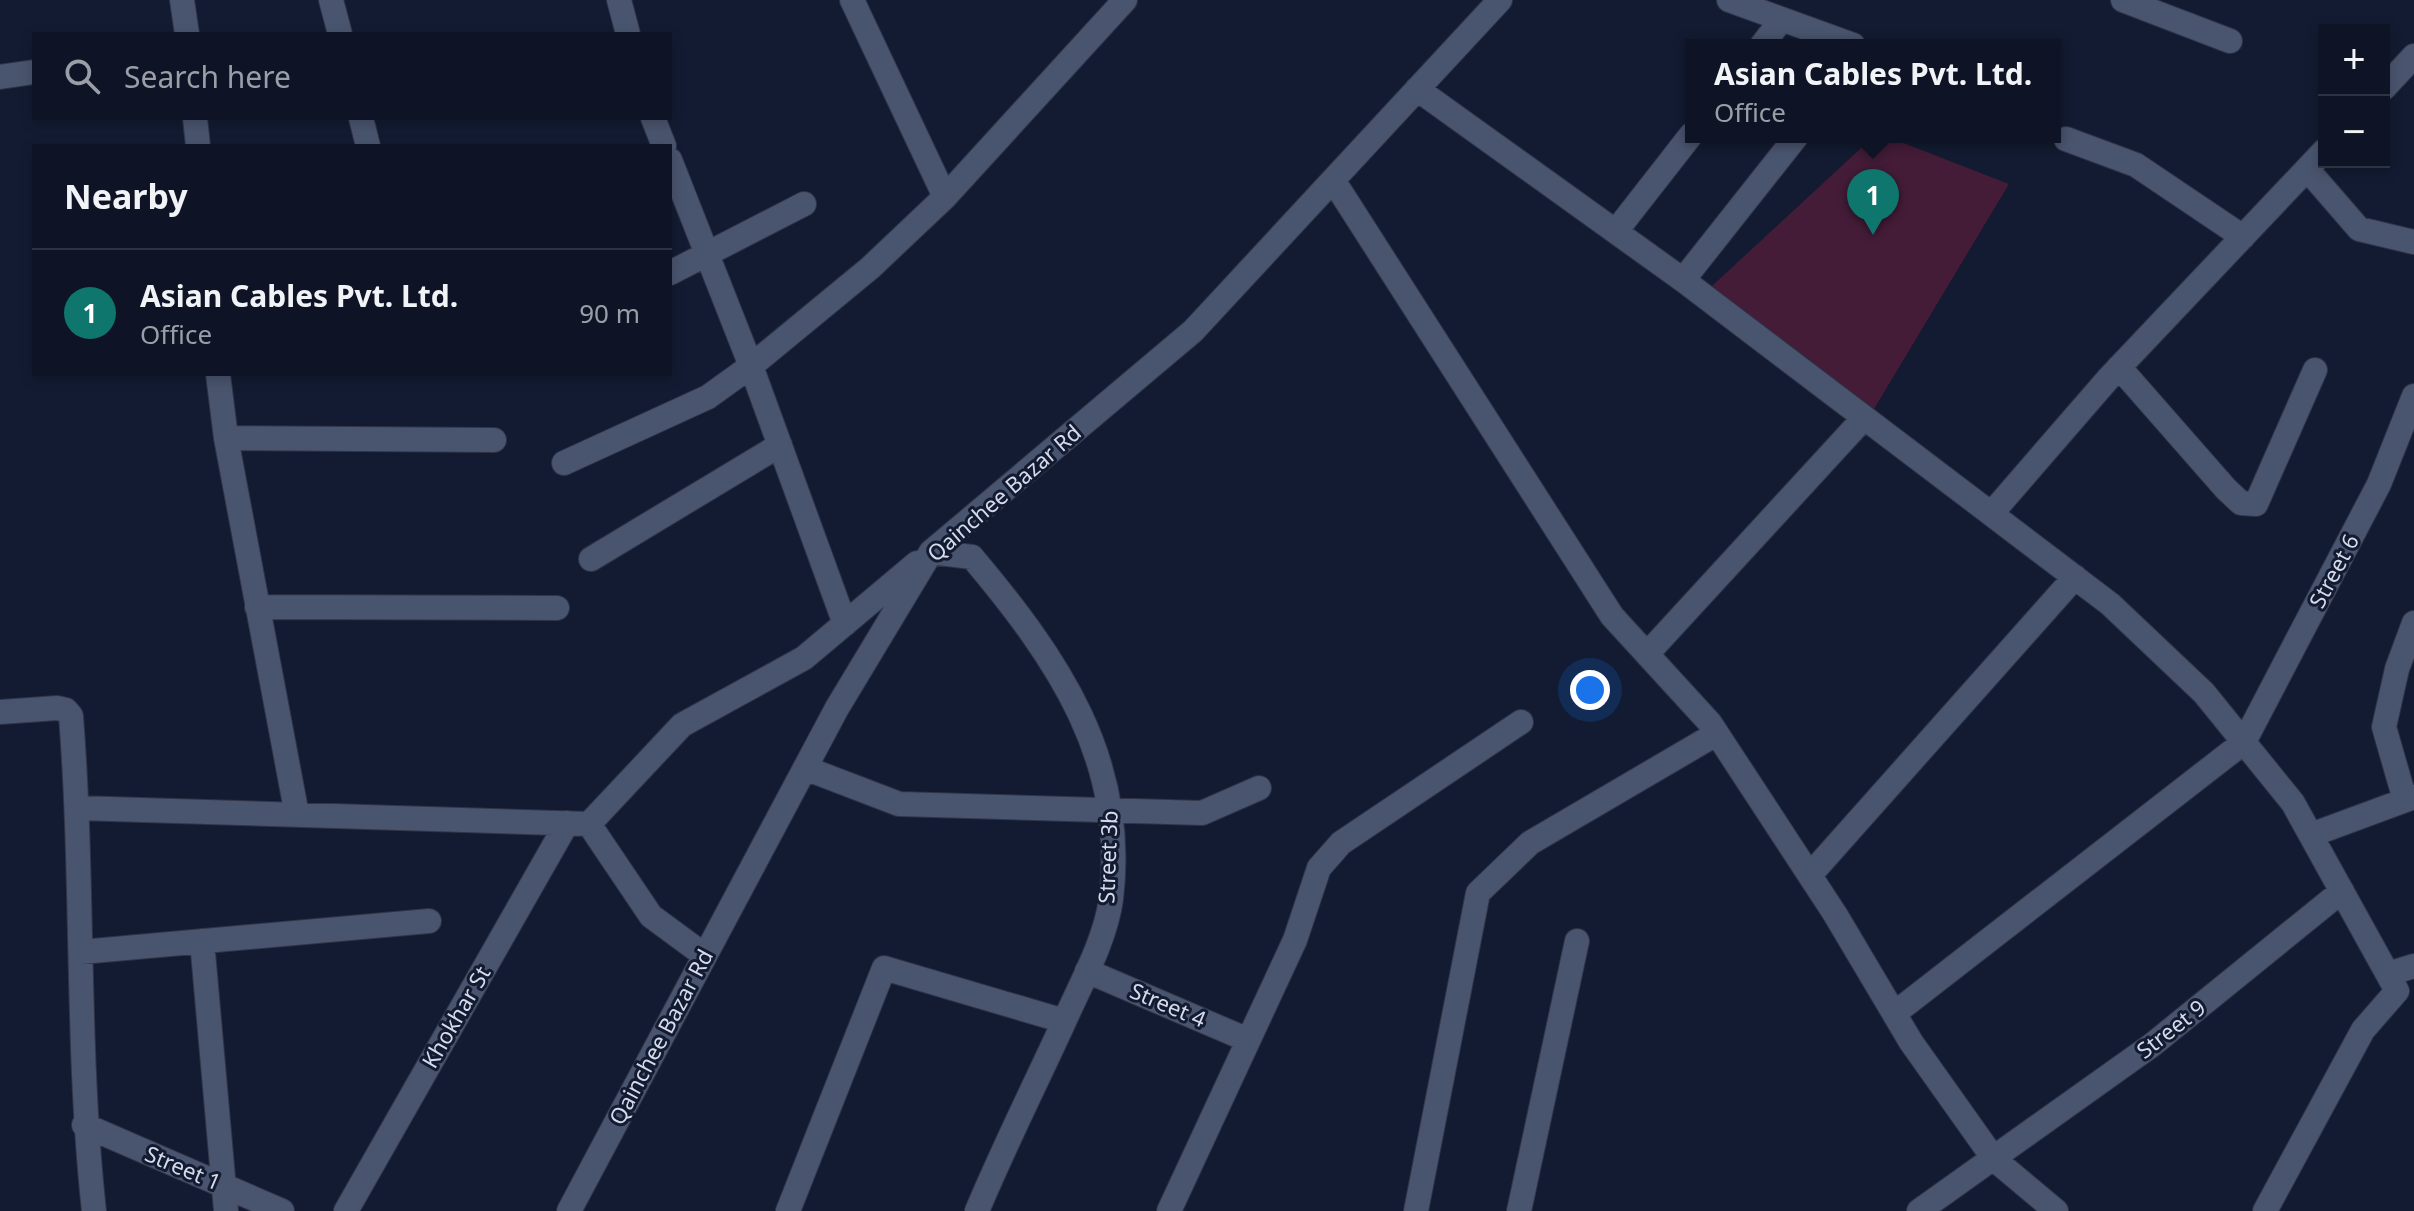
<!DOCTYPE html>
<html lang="en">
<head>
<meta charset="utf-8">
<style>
	body { margin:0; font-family:"Noto Sans",sans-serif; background:#171d2d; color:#f1f3f6 }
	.controls { position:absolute; right:24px; top:24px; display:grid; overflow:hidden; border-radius:0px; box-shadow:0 4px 12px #0003 }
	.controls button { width:72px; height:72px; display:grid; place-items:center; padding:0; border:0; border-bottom:2px solid #2e3342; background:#0e1425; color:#f1f3f6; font:40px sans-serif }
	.you { position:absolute; left:1590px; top:690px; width:28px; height:28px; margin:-20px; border:6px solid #fff; border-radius:50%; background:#1a73e8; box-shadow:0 0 0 12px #1a73e833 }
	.badge { display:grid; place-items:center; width:52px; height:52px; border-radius:50%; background:#0f766e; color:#fff; font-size:26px; font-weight:700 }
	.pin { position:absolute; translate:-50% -66px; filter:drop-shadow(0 2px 4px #0008) }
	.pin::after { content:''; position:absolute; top:42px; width:28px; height:24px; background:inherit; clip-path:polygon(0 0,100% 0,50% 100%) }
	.popup { position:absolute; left:1685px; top:39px; width:376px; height:104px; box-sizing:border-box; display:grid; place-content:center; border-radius:0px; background:#0e1425; filter:drop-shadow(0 2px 6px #0005); font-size:26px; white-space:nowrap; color:#9b9ea7 }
	.popup b { font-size:30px; color:#f1f3f6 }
	.popup::after { content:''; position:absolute; left:50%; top:100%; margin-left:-16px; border:16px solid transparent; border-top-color:#0e1425 }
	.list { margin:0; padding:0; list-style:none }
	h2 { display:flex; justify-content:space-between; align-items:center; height:104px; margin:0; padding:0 32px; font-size:34px }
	h2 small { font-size:26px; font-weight:400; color:#9b9ea7 }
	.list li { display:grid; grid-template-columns:52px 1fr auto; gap:24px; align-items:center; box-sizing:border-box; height:128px; padding:0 32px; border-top:2px solid #2e3342 }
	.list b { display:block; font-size:30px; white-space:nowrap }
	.list p { margin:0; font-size:26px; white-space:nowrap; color:#9b9ea7 }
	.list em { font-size:26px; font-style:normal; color:#9b9ea7 }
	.icon { flex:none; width:44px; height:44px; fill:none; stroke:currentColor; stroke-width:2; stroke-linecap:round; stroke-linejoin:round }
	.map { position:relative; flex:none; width:2414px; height:1211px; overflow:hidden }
	.search { position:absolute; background:#0e1425; box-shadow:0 4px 12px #0003; left:32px; top:32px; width:640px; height:88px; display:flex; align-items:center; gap:20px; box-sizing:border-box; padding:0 28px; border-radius:0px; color:#9b9ea7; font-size:30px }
	.panel { position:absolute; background:#0e1425; box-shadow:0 4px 12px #0003; left:32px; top:144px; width:640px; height:232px; border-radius:0px }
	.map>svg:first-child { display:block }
	.building { fill:#441c38 }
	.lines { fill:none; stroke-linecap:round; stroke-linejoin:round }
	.street-casing { stroke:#303446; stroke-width:26 }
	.street { stroke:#49546e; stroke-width:24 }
	.labels { text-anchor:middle; stroke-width:6; stroke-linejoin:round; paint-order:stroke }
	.street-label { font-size:22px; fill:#d5dbeb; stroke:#121b31 }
</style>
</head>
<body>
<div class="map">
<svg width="2414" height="1211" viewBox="0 0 2414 1211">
	<rect width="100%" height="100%" fill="#121b31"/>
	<path class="building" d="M 1873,137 L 1888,137 L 2009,184 L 1874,409 L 1712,286 Z"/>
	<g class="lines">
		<g class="street-casing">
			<path id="street" d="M 182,0 L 187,34
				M 331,0 L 340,34
				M 619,0 L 628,34
				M 852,0 L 945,197
				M 1729,0 L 1853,45
				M 2123,0 L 2230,41
				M 1762,45 L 1782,19
				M 0,77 L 34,72
				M 2384,88 L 2414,56
				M 1417,89 L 1683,280 L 2110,604 L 2204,693 L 2293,803 L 2397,991 L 2363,1030 L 2265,1211
				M 195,118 L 198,146
				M 361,118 L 368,146
				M 653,118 L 664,146
				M 2066,139 L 2136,165 L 2243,237
				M 670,160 L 751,366 L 845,624
				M 2307,169 L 2359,229 L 2414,242
				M 1333,180 L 1612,616 L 1710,723 L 1835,914 L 1911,1042 L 1994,1159 L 2056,1211
				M 1616,231 L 1691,135
				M 670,273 L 804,204
				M 1683,280 L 1796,137
				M 2119,367 L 2226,489 L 2241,503 L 2256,504 L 2315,370
				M 218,374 L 226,438 L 297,815
				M 226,438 L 494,440
				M 564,463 L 708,397 L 751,366 L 870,268 L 945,197 L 1125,0
				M 1991,514 L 2108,379 L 2324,151
				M 931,552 L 972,557 C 1057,658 1128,760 1111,899 C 1106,937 1084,978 1068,1013 C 1038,1079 1005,1144 977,1211
				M 591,559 L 780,445
				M 257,607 L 557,608
				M 1647,654 L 1863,419
				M 0,712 L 57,708 L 66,710 L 71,716 C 84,881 76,1047 94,1211
				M 805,768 L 899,804 L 1202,813 L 1259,788
				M 2405,800 L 2384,727 L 2397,669 L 2414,623
				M 78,808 L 589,824 L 682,725 L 804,658 L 917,563
				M 589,824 L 651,916 L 704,955
				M 2311,835 L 2414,797
				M 1810,875 L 2075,577
				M 202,941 L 226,1211
				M 81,952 L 429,921
				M 1087,971 L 1248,1040
				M 2388,974 L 2414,966
				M 1895,1013 L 2244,742 L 2379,484 L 2414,396
				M 84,1125 L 282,1211
				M 346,1211 L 567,823
				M 569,1211 L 837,708 L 931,552 L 1193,331 L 1500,0
				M 788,1211 L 884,968 L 1064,1021
				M 1169,1211 L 1295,940 L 1319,868 L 1341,843 L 1521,722
				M 1416,1211 L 1478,893 L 1530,843 L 1716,734
				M 1519,1211 L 1577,941
				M 1919,1211 L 2152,1045 L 2342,891"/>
		</g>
		<use href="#street" class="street"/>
	</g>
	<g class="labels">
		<g class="street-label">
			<text transform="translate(1004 493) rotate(-41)" y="8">Qainchee Bazar Rd</text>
			<text transform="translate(2334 571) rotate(-62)" y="8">Street 6</text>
			<text transform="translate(1108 857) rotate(-88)" y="8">Street 3b</text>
			<text transform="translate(1168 1005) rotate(23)" y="8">Street 4</text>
			<text transform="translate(456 1017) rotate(-60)" y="8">Khokhar St</text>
			<text transform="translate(2171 1029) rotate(-38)" y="8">Street 9</text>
			<text transform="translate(661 1037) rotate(-62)" y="8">Qainchee Bazar Rd</text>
			<text transform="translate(183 1168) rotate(23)" y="8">Street 1</text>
		</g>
	</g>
</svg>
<div class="controls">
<button>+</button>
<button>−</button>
</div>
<div class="you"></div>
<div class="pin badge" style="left:1873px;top:235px">1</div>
<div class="popup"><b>Asian Cables Pvt. Ltd.</b>Office</div>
<div class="search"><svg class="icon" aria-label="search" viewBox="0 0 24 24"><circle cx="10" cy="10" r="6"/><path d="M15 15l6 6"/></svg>Search here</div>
<section class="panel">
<h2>Nearby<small></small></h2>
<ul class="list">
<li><span class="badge">1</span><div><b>Asian Cables Pvt. Ltd.</b><p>Office</p></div><em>90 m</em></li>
</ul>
</section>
</div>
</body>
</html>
